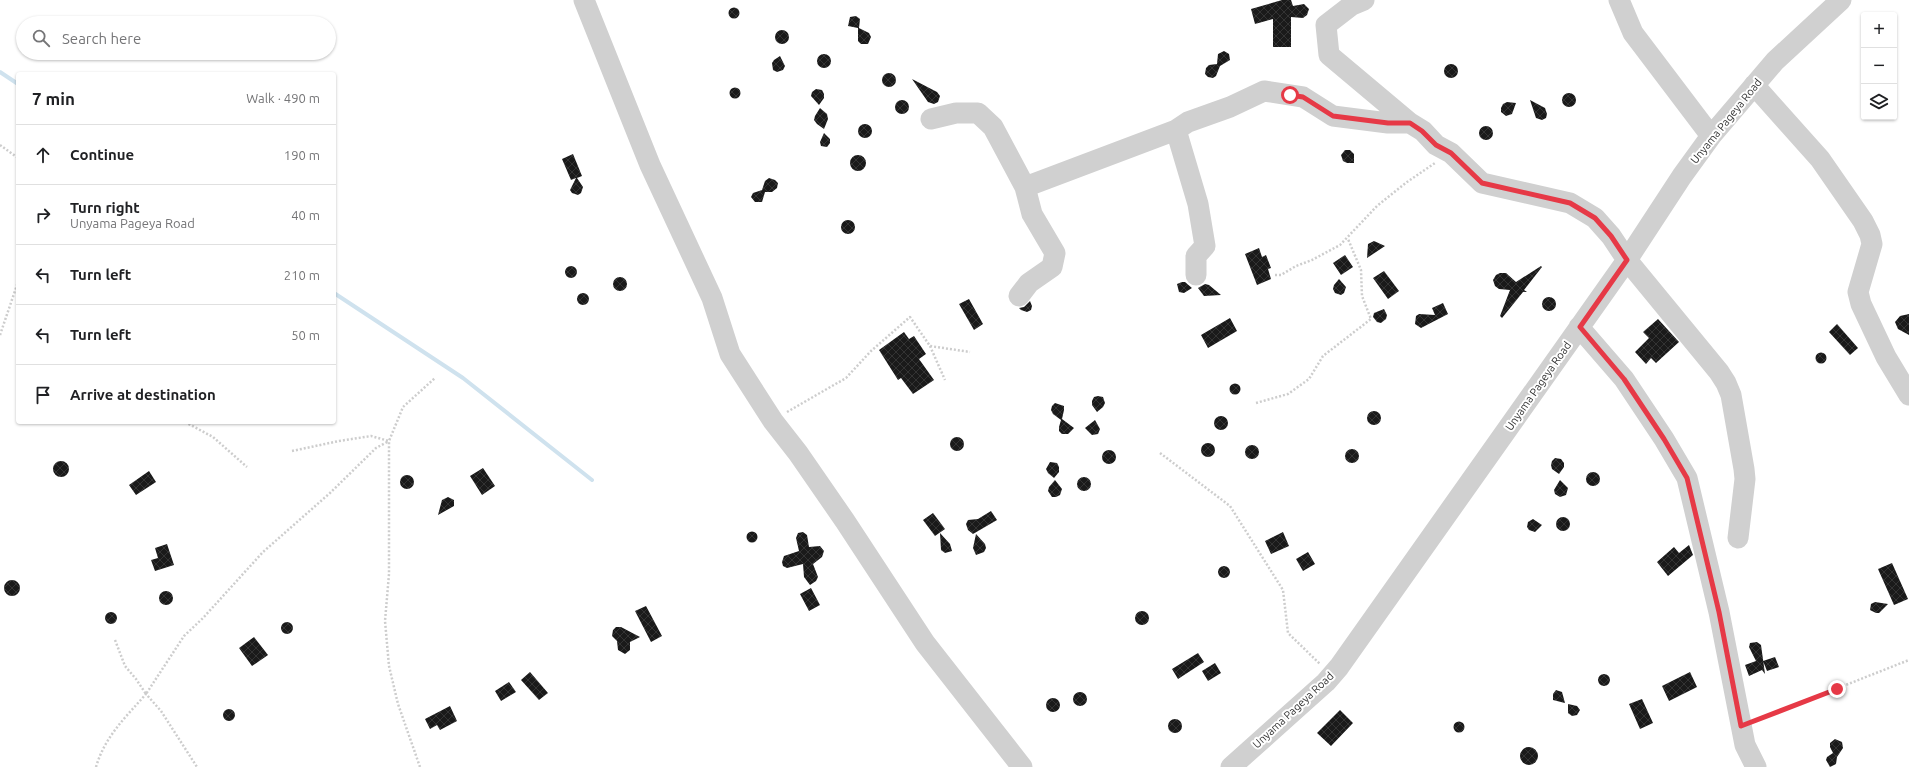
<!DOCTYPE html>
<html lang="en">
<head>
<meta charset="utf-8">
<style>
	body { margin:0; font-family:Ubuntu,sans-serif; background:#f2f2f2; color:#202124 }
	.controls { position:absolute; right:12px; top:12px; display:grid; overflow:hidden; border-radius:4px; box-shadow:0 1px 3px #0004 }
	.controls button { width:36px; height:36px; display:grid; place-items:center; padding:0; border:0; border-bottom:1px solid #e0e0e0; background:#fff; color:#202124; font:20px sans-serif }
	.stop { position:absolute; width:12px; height:12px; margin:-9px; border:3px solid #e63946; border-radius:50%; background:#fff }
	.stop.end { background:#e63946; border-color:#fff; box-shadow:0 1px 4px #0008 }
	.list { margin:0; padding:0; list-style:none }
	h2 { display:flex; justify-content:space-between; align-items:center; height:52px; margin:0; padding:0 16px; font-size:17px }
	h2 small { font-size:13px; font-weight:400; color:#757577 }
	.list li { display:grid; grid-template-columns:26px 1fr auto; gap:12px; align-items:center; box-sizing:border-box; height:60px; padding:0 16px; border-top:1px solid #e0e0e0 }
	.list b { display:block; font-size:15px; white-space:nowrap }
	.list p { margin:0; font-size:13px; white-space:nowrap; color:#757577 }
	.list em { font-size:13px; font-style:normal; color:#757577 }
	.icon { flex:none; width:22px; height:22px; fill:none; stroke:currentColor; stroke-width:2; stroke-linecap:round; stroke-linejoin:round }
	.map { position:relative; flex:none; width:1909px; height:767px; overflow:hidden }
	.search { position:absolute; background:#fff; box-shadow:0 1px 3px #0004; left:16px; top:16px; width:320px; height:44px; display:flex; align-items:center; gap:10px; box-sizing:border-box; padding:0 14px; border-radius:22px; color:#757577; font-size:15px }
	.panel { position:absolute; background:#fff; box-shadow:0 1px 3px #0004; left:16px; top:72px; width:320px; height:352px; border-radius:4px }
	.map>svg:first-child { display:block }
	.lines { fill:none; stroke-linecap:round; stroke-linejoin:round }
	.stream { stroke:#cfe2ee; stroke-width:4 }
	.building { fill:url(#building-cross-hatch) }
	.path { stroke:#cdcdcd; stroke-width:2.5; stroke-dasharray:2 2; stroke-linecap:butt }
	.minor { stroke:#d0d0d0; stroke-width:21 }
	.route { stroke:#e63946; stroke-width:5 }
	.labels { text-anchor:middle; stroke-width:4; stroke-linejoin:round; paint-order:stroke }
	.street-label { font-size:11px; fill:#333; stroke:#fff }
</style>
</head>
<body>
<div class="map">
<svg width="1909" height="767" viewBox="0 0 1909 767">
	<defs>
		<pattern id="building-cross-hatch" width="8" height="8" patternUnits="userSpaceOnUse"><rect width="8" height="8" fill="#1a1a1a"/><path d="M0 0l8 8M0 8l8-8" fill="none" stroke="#333"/></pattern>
	</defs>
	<rect width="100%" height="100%" fill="#fff"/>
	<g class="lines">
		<path class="stream" d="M 0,72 L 18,84
			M 334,293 L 463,378 L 592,480"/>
	</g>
	<path class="building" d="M 1282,0 L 1291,0 L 1293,6 L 1304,4 L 1309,9 L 1307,15 L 1303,18 L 1291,17 L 1291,47 L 1273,47 L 1273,19 L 1255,24 L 1251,9 Z
		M728.5 13a5.5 5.5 0 1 1 11 0a5.5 5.5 0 1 1-11 0Z
		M 856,16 L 860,19 L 859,28 L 869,33 L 871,37 L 868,44 L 861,44 L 858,41 L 858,28 L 848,26 L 850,17 Z
		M775 37a7 7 0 1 1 14 0a7 7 0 1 1-14 0Z
		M 1224,51 L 1229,54 L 1230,60 L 1220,66 L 1216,76 L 1213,78 L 1208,77 L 1205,74 L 1206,68 L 1209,65 L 1217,64 L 1218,54 Z
		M817 61a7 7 0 1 1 14 0a7 7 0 1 1-14 0Z
		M 780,56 L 785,66 L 783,70 L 777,72 L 773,70 L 772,63 L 774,60 Z
		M1444 71a7 7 0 1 1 14 0a7 7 0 1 1-14 0Z
		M882 80a7 7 0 1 1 14 0a7 7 0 1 1-14 0Z
		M 912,79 L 937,92 L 940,96 L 938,102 L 934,104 L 928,102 Z
		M729.5 93a5.5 5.5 0 1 1 11 0a5.5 5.5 0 1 1-11 0Z
		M 816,89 L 822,90 L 824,94 L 824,98 L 819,105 L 811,96 L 812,92 Z
		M1562 100a7 7 0 1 1 14 0a7 7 0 1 1-14 0Z
		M 1530,100 L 1545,108 L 1547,114 L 1546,118 L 1542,120 L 1536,118 Z
		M895 107a7 7 0 1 1 14 0a7 7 0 1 1-14 0Z
		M 1507,102 L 1516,103 L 1512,114 L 1506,116 L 1501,112 L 1501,108 L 1503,104 Z
		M 820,108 L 827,114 L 828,119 L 824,129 L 817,124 L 814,120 L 815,116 Z
		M858 131a7 7 0 1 1 14 0a7 7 0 1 1-14 0Z
		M1479 133a7 7 0 1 1 14 0a7 7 0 1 1-14 0Z
		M 824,133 L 830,139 L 830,143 L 827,147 L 821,146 L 820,142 Z
		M 1345,150 L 1350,150 L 1354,154 L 1354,163 L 1347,163 L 1343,161 L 1341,155 Z
		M 573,154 L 582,176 L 577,178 L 583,187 L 581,193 L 578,195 L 572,193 L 570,190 L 576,178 L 571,180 L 562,159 Z
		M850 163a8 8 0 1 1 16 0a8 8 0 1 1-16 0Z
		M 769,178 L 775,180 L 778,183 L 777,188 L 772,192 L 765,192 L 762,202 L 755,202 L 751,197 L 753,193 L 762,190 L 765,181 Z
		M841 227a7 7 0 1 1 14 0a7 7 0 1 1-14 0Z
		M 1374,241 L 1385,246 L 1367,258 L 1368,244 Z
		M 1259,248 L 1262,257 L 1266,255 L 1271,268 L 1268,269 L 1271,279 L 1257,285 L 1245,254 Z
		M 1345,255 L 1353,267 L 1341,275 L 1333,263 Z
		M 1541,266 L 1542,267 L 1524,290 L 1527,292 L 1523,292 L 1502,318 L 1500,316 L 1510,290 L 1499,289 L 1495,286 L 1493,280 L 1496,275 L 1500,273 L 1506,273 L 1516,282 Z
		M565 272a6 6 0 1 1 12 0a6 6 0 1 1-12 0Z
		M 1384,271 L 1399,291 L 1388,299 L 1373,278 Z
		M613 284a7 7 0 1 1 14 0a7 7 0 1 1-14 0Z
		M 1339,279 L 1346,287 L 1344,293 L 1341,295 L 1335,293 L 1333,289 L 1334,285 Z
		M 1182,282 L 1185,282 L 1192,288 L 1184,293 L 1179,292 L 1177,284 Z
		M 1205,284 L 1209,285 L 1221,295 L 1204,296 L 1198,288 Z
		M577 299a6 6 0 1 1 12 0a6 6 0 1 1-12 0Z
		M1542 304a7 7 0 1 1 14 0a7 7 0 1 1-14 0Z
		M 969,299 L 983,324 L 974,330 L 959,304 Z
		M 1030,301 L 1032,306 L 1031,310 L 1027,312 L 1021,310 L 1019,308 L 1024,307 Z
		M 1443,303 L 1448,314 L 1421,328 L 1415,324 L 1416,316 L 1419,314 L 1435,315 L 1432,308 Z
		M 1384,309 L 1387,315 L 1386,319 L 1381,323 L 1377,322 L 1373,317 L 1374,313 Z
		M 1909,314 L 1909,335 L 1898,329 L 1895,322 L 1900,316 Z
		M 1230,318 L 1237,331 L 1208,348 L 1201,335 Z
		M 1658,319 L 1679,342 L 1656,363 L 1651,358 L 1646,364 L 1635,352 L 1649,338 L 1643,332 Z
		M 1837,324 L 1858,348 L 1850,355 L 1829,332 Z
		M 904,332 L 909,339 L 914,336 L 926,354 L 919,359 L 934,380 L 913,394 L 901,378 L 898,380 L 879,350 Z
		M1815.5 358a5.5 5.5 0 1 1 11 0a5.5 5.5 0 1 1-11 0Z
		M1229.5 389a5.5 5.5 0 1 1 11 0a5.5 5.5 0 1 1-11 0Z
		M 1098,396 L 1103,397 L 1105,403 L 1103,407 L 1097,412 L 1092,405 L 1092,401 L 1094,397 Z
		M 1055,403 L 1064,406 L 1064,410 L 1062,419 L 1074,428 L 1068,434 L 1062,434 L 1059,431 L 1059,427 L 1061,420 L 1053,414 L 1051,410 L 1052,406 Z
		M1367 418a7 7 0 1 1 14 0a7 7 0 1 1-14 0Z
		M1214 423a7 7 0 1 1 14 0a7 7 0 1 1-14 0Z
		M 1095,420 L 1100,429 L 1098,434 L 1092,435 L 1085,428 Z
		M950 444a7 7 0 1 1 14 0a7 7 0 1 1-14 0Z
		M1201 450a7 7 0 1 1 14 0a7 7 0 1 1-14 0Z
		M1245 452a7 7 0 1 1 14 0a7 7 0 1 1-14 0Z
		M1345 456a7 7 0 1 1 14 0a7 7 0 1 1-14 0Z
		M1102 457a7 7 0 1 1 14 0a7 7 0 1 1-14 0Z
		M 1555,458 L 1561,459 L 1564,463 L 1564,467 L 1559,474 L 1552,469 L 1551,465 L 1552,461 Z
		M53 469a8 8 0 1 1 16 0a8 8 0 1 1-16 0Z
		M 1050,462 L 1057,463 L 1059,467 L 1059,472 L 1054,478 L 1048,473 L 1046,469 Z
		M 483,468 L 495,486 L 482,495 L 470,476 Z
		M 149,471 L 156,482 L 136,495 L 129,485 Z
		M1586 479a7 7 0 1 1 14 0a7 7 0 1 1-14 0Z
		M400 482a7 7 0 1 1 14 0a7 7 0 1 1-14 0Z
		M1077 484a7 7 0 1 1 14 0a7 7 0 1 1-14 0Z
		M 1055,480 L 1062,489 L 1060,495 L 1056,497 L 1052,497 L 1048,491 L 1049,487 Z
		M 1560,480 L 1568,488 L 1566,495 L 1560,497 L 1555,494 L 1554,490 Z
		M 448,497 L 454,500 L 454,506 L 438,515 L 442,500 Z
		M 991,511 L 997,520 L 973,534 L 968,530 L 966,524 L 968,520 L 978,519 Z
		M 933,513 L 945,529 L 935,536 L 923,520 Z
		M1556 524a7 7 0 1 1 14 0a7 7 0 1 1-14 0Z
		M 1533,519 L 1542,525 L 1535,532 L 1529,530 L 1527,527 L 1528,522 Z
		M746.5 537a5.5 5.5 0 1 1 11 0a5.5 5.5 0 1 1-11 0Z
		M 803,532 L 807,535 L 809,547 L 820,546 L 824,551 L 822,557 L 813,564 L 818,577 L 816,581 L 810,585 L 804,577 L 803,564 L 787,568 L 783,566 L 782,562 L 784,556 L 799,551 L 796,538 L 798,533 Z
		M 1283,532 L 1289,546 L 1271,554 L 1265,541 Z
		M 940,533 L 950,544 L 952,551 L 945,553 L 941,550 Z
		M 976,534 L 985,544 L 986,548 L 984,552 L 976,555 L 973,548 Z
		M 167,544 L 174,565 L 155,571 L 151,560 L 158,558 L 155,548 Z
		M 1689,545 L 1693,555 L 1668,576 L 1657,562 L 1674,547 L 1679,553 Z
		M 1308,552 L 1315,564 L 1303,571 L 1296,559 Z
		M 1892,563 L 1908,599 L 1894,605 L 1878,569 Z
		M1218 572a6 6 0 1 1 12 0a6 6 0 1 1-12 0Z
		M4 588a8 8 0 1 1 16 0a8 8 0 1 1-16 0Z
		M 811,588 L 820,605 L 809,611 L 800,594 Z
		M159 598a7 7 0 1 1 14 0a7 7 0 1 1-14 0Z
		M 1875,602 L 1888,604 L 1879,613 L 1876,613 L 1870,610 L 1871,604 Z
		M 646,606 L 662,636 L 651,642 L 635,611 Z
		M1135 618a7 7 0 1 1 14 0a7 7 0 1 1-14 0Z
		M105 618a6 6 0 1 1 12 0a6 6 0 1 1-12 0Z
		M281 628a6 6 0 1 1 12 0a6 6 0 1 1-12 0Z
		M 616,627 L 621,627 L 640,637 L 630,642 L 630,650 L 625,654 L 618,650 L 617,641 L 612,636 L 613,630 Z
		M 254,637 L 268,655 L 252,666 L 239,648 Z
		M 1757,642 L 1761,645 L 1765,674 L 1762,670 L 1749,676 L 1745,665 L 1756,661 L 1749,647 L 1750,643 Z
		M 1198,653 L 1204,662 L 1178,679 L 1172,669 Z
		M 1775,657 L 1779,667 L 1767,671 L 1763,661 Z
		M 1215,663 L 1221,673 L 1208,681 L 1202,671 Z
		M 530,672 L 548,693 L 539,700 L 521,680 Z
		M 1690,672 L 1697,687 L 1669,701 L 1662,686 Z
		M1598 680a6 6 0 1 1 12 0a6 6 0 1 1-12 0Z
		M 509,682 L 516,692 L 501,701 L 495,691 Z
		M 1556,690 L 1562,692 L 1565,703 L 1553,700 L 1553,694 Z
		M1073 699a7 7 0 1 1 14 0a7 7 0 1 1-14 0Z
		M1046 705a7 7 0 1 1 14 0a7 7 0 1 1-14 0Z
		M 1642,699 L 1653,723 L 1640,729 L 1629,704 Z
		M 1568,704 L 1577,706 L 1580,710 L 1577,715 L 1572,716 L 1568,713 Z
		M 450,706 L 457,721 L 440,730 L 437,725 L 430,729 L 425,719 Z
		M223 715a6 6 0 1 1 12 0a6 6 0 1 1-12 0Z
		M 1340,710 L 1353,723 L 1331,746 L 1317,733 Z
		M1168 726a7 7 0 1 1 14 0a7 7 0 1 1-14 0Z
		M1453.5 727a5.5 5.5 0 1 1 11 0a5.5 5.5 0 1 1-11 0Z
		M 1835,739 L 1842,742 L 1843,748 L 1837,757 L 1836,764 L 1830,767 L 1826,760 L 1827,757 L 1833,753 L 1830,747 L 1830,743 Z
		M1520 756a9 9 0 1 1 18 0a9 9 0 1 1-18 0Z"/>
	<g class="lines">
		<path class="path" d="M 0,145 L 18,158
			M 1275,275 L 1281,275 L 1296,266 L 1312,260 L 1340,245 L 1377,206 L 1407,182 L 1435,163
			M 0,335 L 18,282
			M 930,346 L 945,380
			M 1256,403 L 1288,394 L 1309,379 L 1323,356 L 1371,319 L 1362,296 L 1361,270 L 1348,239
			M 787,412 L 846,378 L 871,351 L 910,317 L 930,346 L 970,352
			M 185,422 L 213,437 L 247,467
			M 292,451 L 339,441 L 371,436 L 389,441
			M 1160,453 L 1230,506 L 1283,590 L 1288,633 L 1320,664
			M 115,640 L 125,666 L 136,679 L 146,694 L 184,636 L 203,618 L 263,552 L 330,493 L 376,448 L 389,441
			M 1757,720 L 1909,660
			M 96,767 C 105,736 126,717 146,694 L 161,711 L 197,767
			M 420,767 L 398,704 L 389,666 L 385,621 L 389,574 L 389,441 L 403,407 L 435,378"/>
		<path class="minor" d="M 584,0 L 650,165 L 712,298 L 730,354 L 773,421 L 798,453 L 845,521 L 925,643 L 1022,767
			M 1364,0 L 1352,5 L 1326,25 L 1329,55 L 1410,123
			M 1619,0 L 1633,33 L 1711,136
			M 1754,85 L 1820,159 L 1863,221 L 1870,235 L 1872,244 L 1858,292 L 1861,304 L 1886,357 L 1909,395
			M 931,119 L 956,113 L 978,113 L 993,127 L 1025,187
			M 1176,130 L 1198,204 L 1205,246 L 1196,256 L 1196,275
			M 1019,296 L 1029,283 L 1052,267 L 1055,253 L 1032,214 L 1025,187 L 1176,130 L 1188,122 L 1230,107 L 1264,91 L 1303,97 L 1333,116 L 1388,123 L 1410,123 L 1423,131 L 1436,145 L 1451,153 L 1482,183 L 1570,203 L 1595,218 L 1611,236 L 1627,260 L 1719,372 L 1726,383 L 1731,395 L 1744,469 L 1745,479 L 1738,538
			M 1579,327 L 1624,379 L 1664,439 L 1687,478 L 1719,612 L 1745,745 L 1756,767
			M 1231,767 L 1326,682 L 1339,667 L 1627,260 L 1682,176 L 1711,136 L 1775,61 L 1841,0"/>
	</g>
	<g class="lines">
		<path class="route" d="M 1290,95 L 1303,97 L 1333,116 L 1388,123 L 1410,123 L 1422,131 L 1436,145 L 1451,153 L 1482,183 L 1570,203 L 1595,218 L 1611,236 L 1627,260 L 1580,327 L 1624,379 L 1664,439 L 1687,478 L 1719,612 L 1741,726 L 1837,689"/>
	</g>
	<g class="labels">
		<g class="street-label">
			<text transform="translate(1726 121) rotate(-51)" y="4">Unyama Pageya Road</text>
			<text transform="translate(1538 386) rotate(-55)" y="4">Unyama Pageya Road</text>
			<text transform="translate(1293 710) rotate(-43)" y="4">Unyama Pageya Road</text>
		</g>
	</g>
</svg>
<div class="controls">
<button>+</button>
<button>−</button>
<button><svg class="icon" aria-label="layers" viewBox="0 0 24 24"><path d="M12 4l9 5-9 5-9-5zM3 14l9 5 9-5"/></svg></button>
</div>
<div class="stop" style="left:1290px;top:95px"></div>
<div class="stop end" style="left:1837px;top:689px"></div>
<div class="search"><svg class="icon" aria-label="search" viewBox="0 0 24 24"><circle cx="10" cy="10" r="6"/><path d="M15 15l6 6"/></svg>Search here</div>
<section class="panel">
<h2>7 min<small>Walk · 490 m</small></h2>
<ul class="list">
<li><svg class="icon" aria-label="ahead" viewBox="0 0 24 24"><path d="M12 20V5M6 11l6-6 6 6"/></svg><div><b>Continue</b></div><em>190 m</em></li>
<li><svg class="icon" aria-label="right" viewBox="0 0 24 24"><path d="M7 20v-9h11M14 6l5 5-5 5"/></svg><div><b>Turn right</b><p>Unyama Pageya Road</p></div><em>40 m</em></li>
<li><svg class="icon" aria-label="left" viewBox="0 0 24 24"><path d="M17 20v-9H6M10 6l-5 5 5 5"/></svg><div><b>Turn left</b></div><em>210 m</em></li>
<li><svg class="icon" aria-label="left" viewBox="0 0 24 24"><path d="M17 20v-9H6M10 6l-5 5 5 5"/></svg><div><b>Turn left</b></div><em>50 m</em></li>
<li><svg class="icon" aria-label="arrive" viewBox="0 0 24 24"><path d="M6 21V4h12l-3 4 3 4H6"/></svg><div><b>Arrive at destination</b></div></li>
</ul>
</section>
</div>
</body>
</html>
